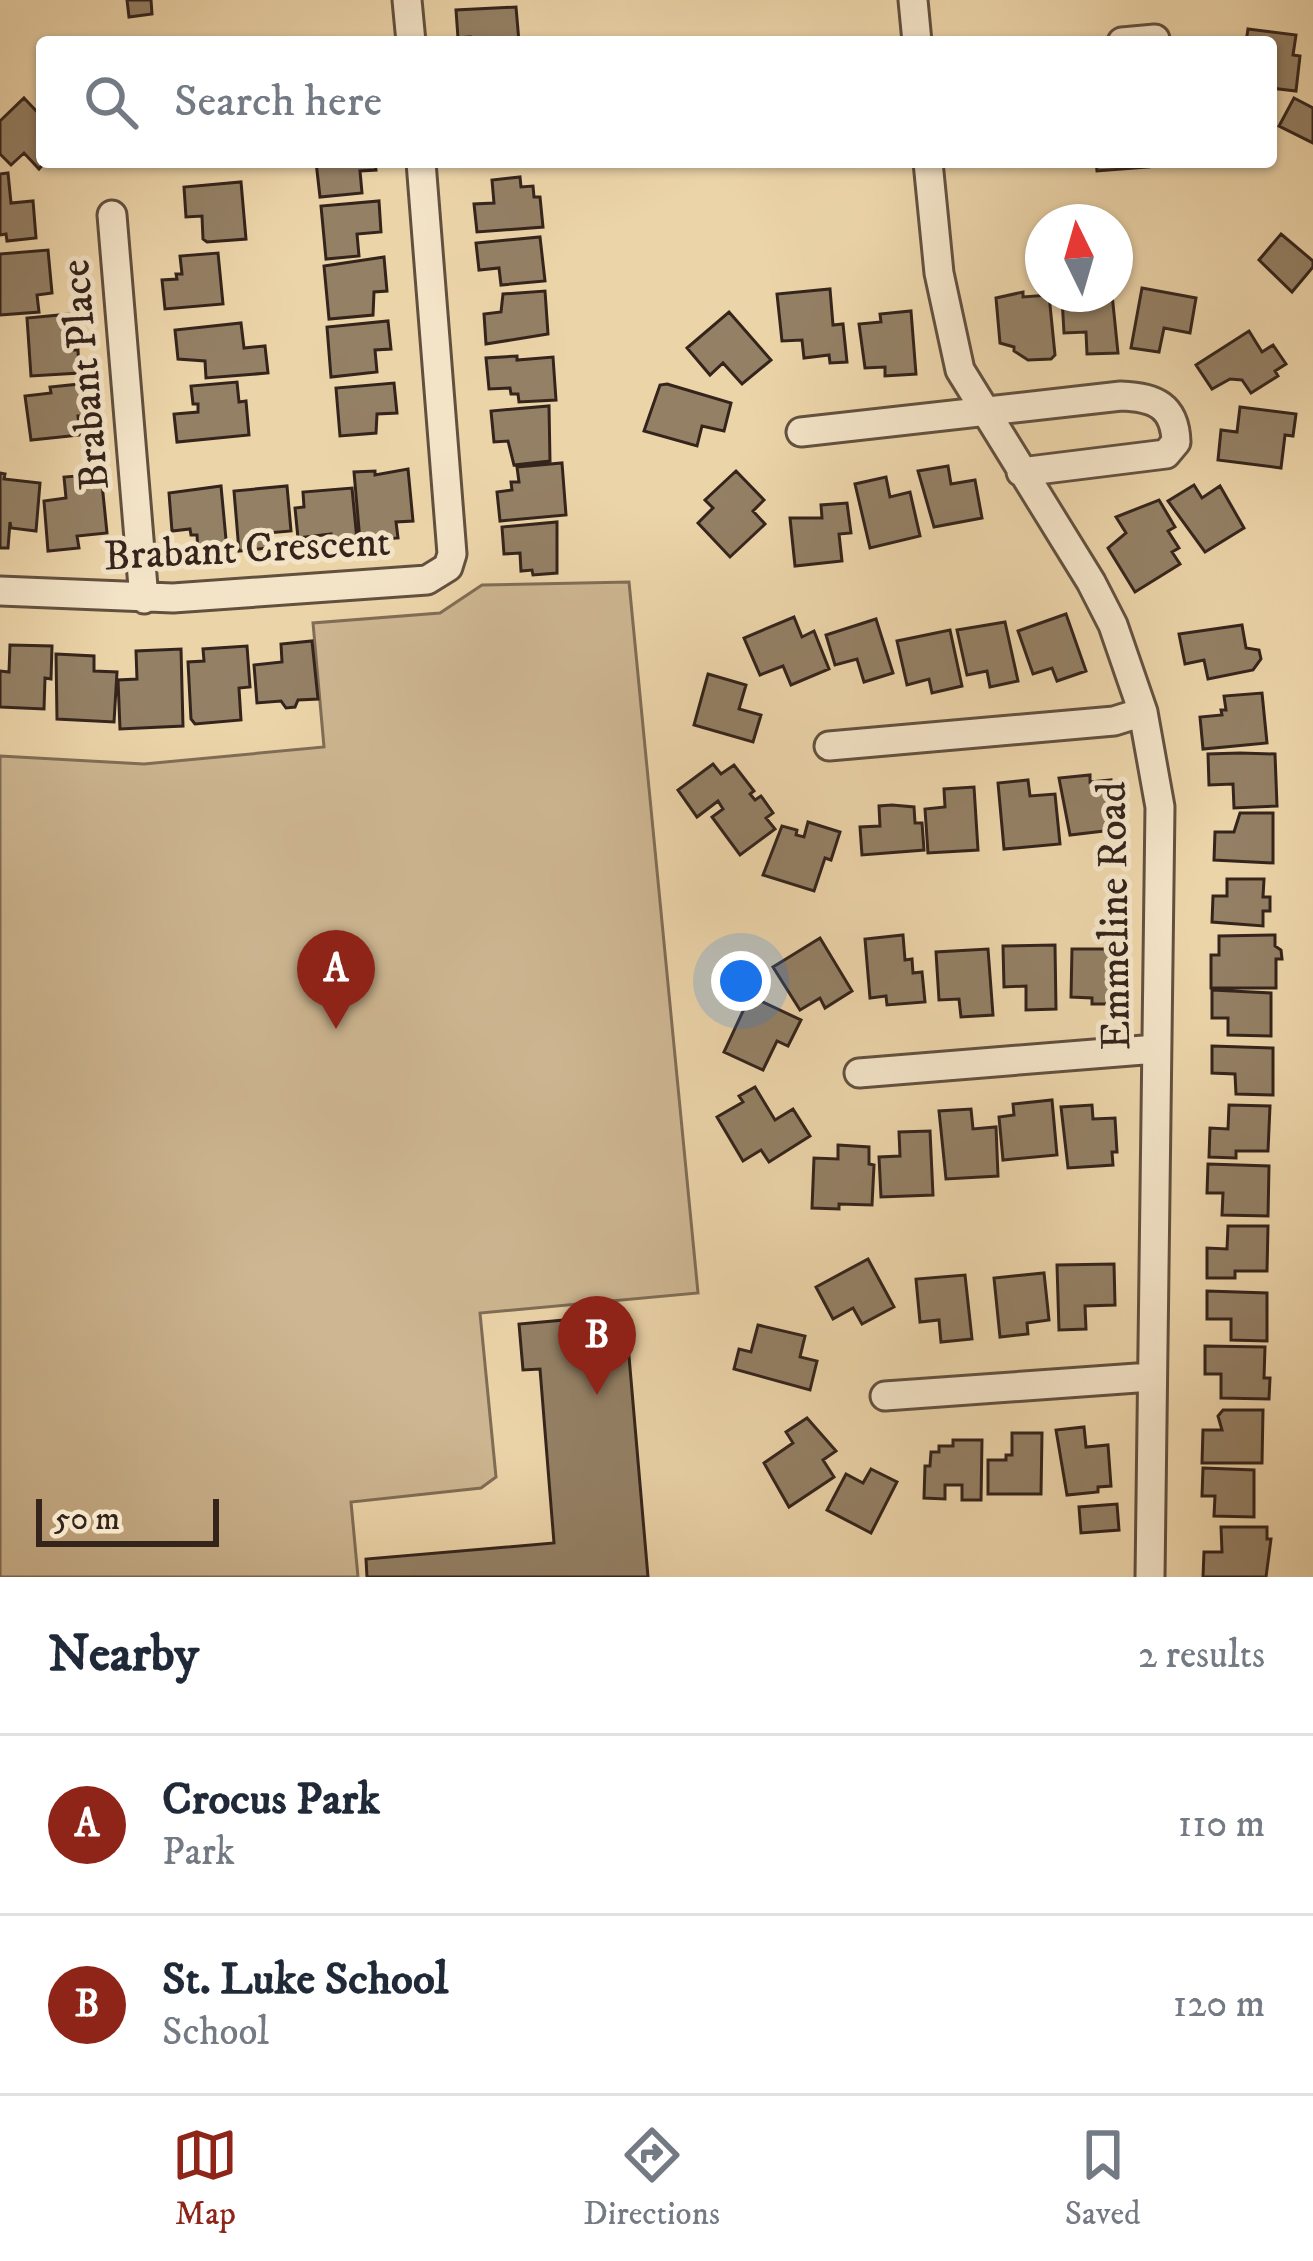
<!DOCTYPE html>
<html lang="en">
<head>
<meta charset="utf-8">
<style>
	body { margin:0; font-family:"IM FELL DW Pica",serif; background:#f6f6f7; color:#1f2937 }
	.compass { position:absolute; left:1025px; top:204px; width:108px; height:108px; border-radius:50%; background:#fff; box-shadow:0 3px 9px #0004; rotate:355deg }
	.scale { position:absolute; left:36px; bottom:30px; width:183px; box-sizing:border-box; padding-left:12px; border:6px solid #34241c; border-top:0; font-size:33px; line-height:42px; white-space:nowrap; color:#34241c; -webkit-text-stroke:9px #f3e3c7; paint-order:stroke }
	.you { position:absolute; left:741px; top:981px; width:42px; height:42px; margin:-30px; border:9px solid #fff; border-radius:50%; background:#1a73e8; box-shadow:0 0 0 18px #1a73e833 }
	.badge { display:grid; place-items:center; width:78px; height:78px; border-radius:50%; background:#8f2418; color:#fff; font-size:39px; font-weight:700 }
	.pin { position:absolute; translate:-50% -99px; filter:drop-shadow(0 3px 6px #0008) }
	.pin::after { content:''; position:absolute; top:63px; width:42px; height:36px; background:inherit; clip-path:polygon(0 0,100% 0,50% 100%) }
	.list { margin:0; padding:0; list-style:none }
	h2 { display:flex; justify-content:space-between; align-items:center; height:156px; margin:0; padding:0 48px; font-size:51px }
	h2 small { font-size:39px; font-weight:400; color:#747a83 }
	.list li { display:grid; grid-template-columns:78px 1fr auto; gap:36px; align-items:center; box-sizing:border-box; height:180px; padding:0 48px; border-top:3px solid #e0e1e3 }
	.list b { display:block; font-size:45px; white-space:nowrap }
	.list p { margin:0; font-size:39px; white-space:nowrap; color:#747a83 }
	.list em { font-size:39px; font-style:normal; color:#747a83 }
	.icon { flex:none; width:66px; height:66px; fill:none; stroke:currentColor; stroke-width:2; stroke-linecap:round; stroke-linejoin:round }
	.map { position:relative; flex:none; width:1313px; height:1577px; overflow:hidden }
	.search { position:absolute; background:#fff; box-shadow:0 3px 9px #0004; left:36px; right:36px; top:36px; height:132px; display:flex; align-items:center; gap:30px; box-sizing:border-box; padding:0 42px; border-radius:12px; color:#747a83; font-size:45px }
	.sheet { height:516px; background:#fff }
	nav { display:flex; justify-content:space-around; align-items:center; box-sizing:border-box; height:168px; border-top:3px solid #e0e1e3; background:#fff; font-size:33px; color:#747a83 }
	nav a { display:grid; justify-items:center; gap:6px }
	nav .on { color:#8f2418 }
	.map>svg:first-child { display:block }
	.green { fill:#cdb691; stroke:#806d56; stroke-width:3 }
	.building { fill:#948065; stroke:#34241c; stroke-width:3 }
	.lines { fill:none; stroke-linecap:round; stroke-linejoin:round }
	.minor-casing { stroke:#62503f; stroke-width:33 }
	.minor { stroke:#f3e3c7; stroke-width:27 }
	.labels { text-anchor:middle; stroke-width:10; stroke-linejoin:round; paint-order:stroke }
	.street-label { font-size:42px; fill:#34241c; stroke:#f3e3c7 }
</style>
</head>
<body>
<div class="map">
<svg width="1313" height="1577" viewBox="0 0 1313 1577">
	<rect width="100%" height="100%" fill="#ecd4a9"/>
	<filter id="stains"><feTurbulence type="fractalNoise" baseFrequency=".00167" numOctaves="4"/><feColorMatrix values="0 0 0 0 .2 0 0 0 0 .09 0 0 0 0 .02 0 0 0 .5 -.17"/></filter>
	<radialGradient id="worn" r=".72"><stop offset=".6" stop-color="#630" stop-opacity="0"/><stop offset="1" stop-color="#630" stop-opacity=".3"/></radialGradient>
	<path class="green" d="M 629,582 L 698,1293 L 480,1313 L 496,1477 L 481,1488 L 351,1502 L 358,1577 L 0,1577 L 0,756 L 144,764 L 324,747 L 313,623 L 440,613 L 482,585 Z"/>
	<path class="building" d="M 127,0 L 151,0 L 152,14 L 129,17 Z
		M 516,7 L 519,42 L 470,42 L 470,37 L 458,38 L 456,10 Z
		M 1248,29 L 1296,35 L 1293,55 L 1300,56 L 1296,91 L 1271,88 L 1271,42 L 1246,42 Z
		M 24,98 L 42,117 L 42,162 L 45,162 L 39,169 L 24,153 L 11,165 L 0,154 L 0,121 Z
		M 1294,98 L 1313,108 L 1313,143 L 1279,126 Z
		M 316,162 L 375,162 L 376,170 L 360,171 L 362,193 L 320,197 Z
		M 1096,162 L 1148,162 L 1149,167 L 1097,171 Z
		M 8,173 L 11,203 L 33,201 L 36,238 L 7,241 L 6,234 L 0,235 L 0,174 Z
		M 520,177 L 521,187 L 533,186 L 534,197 L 540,197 L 543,227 L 477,232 L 474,204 L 494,203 L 492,180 Z
		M 241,182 L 246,239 L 207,242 L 203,239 L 202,216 L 186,217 L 184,187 Z
		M 379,201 L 381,232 L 357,234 L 359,256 L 326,259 L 321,206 Z
		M 1281,234 L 1313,261 L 1313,267 L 1292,292 L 1259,260 Z
		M 540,237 L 545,281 L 501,285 L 499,268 L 479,270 L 476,243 Z
		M 48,250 L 52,293 L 37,295 L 39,312 L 0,315 L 0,254 Z
		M 218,253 L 223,304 L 165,309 L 162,280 L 177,279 L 176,274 L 182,274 L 180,256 Z
		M 384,257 L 387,291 L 374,292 L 373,315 L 329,319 L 324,266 Z
		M 1142,288 L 1196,298 L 1190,333 L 1164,328 L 1159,352 L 1131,348 Z
		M 830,289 L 833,325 L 843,324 L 847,362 L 830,363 L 829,355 L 804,358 L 802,340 L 782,341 L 777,294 Z
		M 545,291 L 548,334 L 486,344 L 484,314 L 501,312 L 503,294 Z
		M 1023,292 L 1023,297 L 1049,295 L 1055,355 L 1051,359 L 1028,360 L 1014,351 L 1014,347 L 1000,343 L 996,298 Z
		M 1080,294 L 1112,294 L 1118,353 L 1087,354 L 1086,332 L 1064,333 L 1062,298 Z
		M 911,311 L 916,374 L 885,376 L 885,367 L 865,368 L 859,324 L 881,322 L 880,314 Z
		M 729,312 L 771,360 L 742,384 L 723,363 L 710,375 L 687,348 Z
		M 70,314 L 72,350 L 78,350 L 79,373 L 31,376 L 27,318 Z
		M 388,321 L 391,349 L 375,350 L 377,372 L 331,377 L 327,327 Z
		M 241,323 L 244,348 L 265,346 L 268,373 L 206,378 L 205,361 L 178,359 L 175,330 Z
		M 1249,331 L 1262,352 L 1273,345 L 1286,364 L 1275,371 L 1278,376 L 1251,393 L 1242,380 L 1230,379 L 1212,389 L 1196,365 Z
		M 517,356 L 517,360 L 553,357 L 556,400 L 519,402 L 518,394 L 511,394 L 510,388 L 489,389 L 486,358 Z
		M 237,382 L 239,402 L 246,401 L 249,435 L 177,442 L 174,414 L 198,412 L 198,404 L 193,404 L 191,386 Z
		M 394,383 L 397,413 L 377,414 L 376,433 L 340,436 L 336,388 Z
		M 80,384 L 84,416 L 78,416 L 80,435 L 31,440 L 25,396 L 51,393 L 50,387 Z
		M 667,384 L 731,403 L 724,431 L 702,426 L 697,446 L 644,431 L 660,385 Z
		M 549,406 L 550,461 L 514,465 L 508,441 L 494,442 L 491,411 Z
		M 1240,407 L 1296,414 L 1293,436 L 1285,435 L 1281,468 L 1218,460 L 1221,430 L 1237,432 Z
		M 562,463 L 566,515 L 500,521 L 497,492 L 512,490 L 511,482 L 519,482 L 517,467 Z
		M 948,466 L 951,484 L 975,480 L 982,518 L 934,527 L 918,471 Z
		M 408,469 L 413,521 L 396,522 L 398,538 L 360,541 L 354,472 L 375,471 L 375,475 Z
		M 736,471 L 764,500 L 753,511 L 765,524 L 730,557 L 698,523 L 713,508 L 705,500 Z
		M 0,473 L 5,474 L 4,479 L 40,483 L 36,531 L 11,528 L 10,522 L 8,548 L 0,548 Z
		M 101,474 L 107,533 L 77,536 L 79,548 L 48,551 L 44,501 L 66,498 L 64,477 Z
		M 886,477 L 890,497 L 910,492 L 920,536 L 870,548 L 855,484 Z
		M 1194,485 L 1202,498 L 1220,486 L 1244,528 L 1205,552 L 1168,501 Z
		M 221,486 L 227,550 L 198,552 L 197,535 L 191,535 L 190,529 L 172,531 L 169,493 Z
		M 287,486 L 291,531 L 267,533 L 268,548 L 239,551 L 234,491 Z
		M 352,488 L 357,540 L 332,543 L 331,534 L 298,538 L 295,508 L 304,507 L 303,492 Z
		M 1159,500 L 1175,527 L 1168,531 L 1179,548 L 1172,552 L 1180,564 L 1135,592 L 1108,548 L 1126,533 L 1116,517 Z
		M 847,503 L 851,533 L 839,534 L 842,561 L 795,566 L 790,518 L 822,518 L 821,505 Z
		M 557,522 L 557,573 L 533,575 L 532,570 L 521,571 L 520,553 L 504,554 L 502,527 Z
		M 1066,614 L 1086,671 L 1057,681 L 1052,668 L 1033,674 L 1018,631 Z
		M 794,617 L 802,637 L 814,631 L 829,669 L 791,685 L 783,666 L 760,675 L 744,638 Z
		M 876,619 L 893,673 L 864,682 L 857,659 L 835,665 L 826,635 Z
		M 1005,622 L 1018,681 L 990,687 L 987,671 L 967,675 L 957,630 Z
		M 1242,625 L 1246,648 L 1259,650 L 1261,659 L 1253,670 L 1208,679 L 1204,660 L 1185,664 L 1179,634 Z
		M 950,630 L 962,686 L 932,693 L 929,679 L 907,685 L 897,641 Z
		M 312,641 L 318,699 L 298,700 L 295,707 L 286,708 L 281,701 L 257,703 L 254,665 L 282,662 L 281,644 Z
		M 10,645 L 52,646 L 51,679 L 45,678 L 44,709 L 0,707 L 0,671 L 9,672 Z
		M 247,646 L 250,687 L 239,688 L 241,720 L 195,724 L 191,719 L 188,662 L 204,661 L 203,649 Z
		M 181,649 L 183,726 L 120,729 L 118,680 L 137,679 L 136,651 Z
		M 56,654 L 94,656 L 94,671 L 117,672 L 114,722 L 57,719 Z
		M 708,674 L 746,685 L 739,709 L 761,715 L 753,742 L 694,725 Z
		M 1262,693 L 1267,743 L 1203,749 L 1200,717 L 1222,715 L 1221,710 L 1226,710 L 1224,696 Z
		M 1240,753 L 1275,754 L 1277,806 L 1234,808 L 1233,784 L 1209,785 L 1208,754 Z
		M 713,764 L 721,774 L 734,765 L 754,791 L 750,794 L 755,800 L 761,796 L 773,813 L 766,818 L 775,829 L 740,855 L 712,817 L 723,809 L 718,801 L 697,817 L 678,790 Z
		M 1090,775 L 1090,782 L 1111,780 L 1113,830 L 1070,835 L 1059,778 Z
		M 1028,780 L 1030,796 L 1055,794 L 1060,844 L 1004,849 L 998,783 Z
		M 974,787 L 978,850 L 928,853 L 925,809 L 945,807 L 944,789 Z
		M 892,805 L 914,807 L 915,823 L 922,823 L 924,850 L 862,855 L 860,827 L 880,826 L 879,806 Z
		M 1240,813 L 1273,813 L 1273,863 L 1214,860 L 1215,832 L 1234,832 Z
		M 808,822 L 840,832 L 831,860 L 825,858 L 814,891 L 763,875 L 782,826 L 797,830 L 796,835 L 804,837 Z
		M 1227,879 L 1264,879 L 1263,897 L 1270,897 L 1270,911 L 1263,911 L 1263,926 L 1212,922 L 1213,896 L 1227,896 Z
		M 903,935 L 905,960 L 912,959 L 913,973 L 922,972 L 925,1002 L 887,1005 L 886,996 L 870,998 L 865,939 Z
		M 1275,935 L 1275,946 L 1281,950 L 1282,959 L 1276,959 L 1276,988 L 1211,988 L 1211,955 L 1219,955 L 1219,936 Z
		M 820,938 L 852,991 L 825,1008 L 820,998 L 800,1010 L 773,967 Z
		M 1055,945 L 1056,1009 L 1026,1010 L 1026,986 L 1004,987 L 1003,946 Z
		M 988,949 L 993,1015 L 961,1017 L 959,999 L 939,1000 L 936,952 Z
		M 1072,949 L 1119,949 L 1119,1004 L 1092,1004 L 1092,998 L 1071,997 Z
		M 1212,990 L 1271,993 L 1271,1036 L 1228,1035 L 1228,1018 L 1212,1018 Z
		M 750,996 L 801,1020 L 788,1046 L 777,1041 L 763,1070 L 724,1052 Z
		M 1212,1046 L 1273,1048 L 1273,1095 L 1236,1094 L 1235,1074 L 1212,1073 Z
		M 755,1087 L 775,1120 L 793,1109 L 810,1136 L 769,1162 L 761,1150 L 743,1161 L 717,1117 L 743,1102 L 739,1096 Z
		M 1052,1100 L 1057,1155 L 1003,1160 L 999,1117 L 1014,1115 L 1013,1104 Z
		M 1092,1105 L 1093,1119 L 1115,1118 L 1117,1152 L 1112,1152 L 1113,1165 L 1068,1168 L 1061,1107 Z
		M 1229,1105 L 1270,1106 L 1268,1151 L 1236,1151 L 1236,1158 L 1209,1157 L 1210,1128 L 1228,1129 Z
		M 971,1109 L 973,1129 L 996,1127 L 998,1176 L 946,1179 L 939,1111 Z
		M 930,1131 L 933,1195 L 881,1197 L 879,1157 L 900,1156 L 899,1132 Z
		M 838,1145 L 869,1147 L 869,1164 L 874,1165 L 872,1205 L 839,1204 L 839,1209 L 812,1208 L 814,1158 L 838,1159 Z
		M 1208,1164 L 1269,1166 L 1268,1216 L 1222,1215 L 1223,1193 L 1207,1193 Z
		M 1228,1226 L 1268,1226 L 1267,1271 L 1235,1271 L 1235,1278 L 1207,1278 L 1207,1248 L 1227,1249 Z
		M 868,1259 L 894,1307 L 862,1324 L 853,1308 L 833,1319 L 816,1287 Z
		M 1114,1264 L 1115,1305 L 1085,1306 L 1086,1329 L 1059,1330 L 1057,1265 Z
		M 1044,1273 L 1049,1320 L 1027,1323 L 1028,1334 L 1000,1337 L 994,1278 Z
		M 965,1275 L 972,1339 L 941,1342 L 939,1320 L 920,1322 L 916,1279 Z
		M 1207,1291 L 1267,1293 L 1267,1341 L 1231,1340 L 1231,1319 L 1207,1319 Z
		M 576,1319 L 579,1360 L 590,1359 L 589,1336 L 627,1333 L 648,1577 L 367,1577 L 366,1559 L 554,1543 L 540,1369 L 523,1370 L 519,1324 Z
		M 758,1325 L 805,1336 L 800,1357 L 817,1361 L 810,1390 L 734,1369 L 739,1349 L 751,1352 Z
		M 1205,1346 L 1265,1347 L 1264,1378 L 1270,1378 L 1269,1399 L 1221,1398 L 1221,1374 L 1205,1374 Z
		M 1223,1410 L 1263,1410 L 1262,1463 L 1202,1463 L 1203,1430 L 1222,1430 L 1218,1416 Z
		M 807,1418 L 836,1451 L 823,1460 L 834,1477 L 789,1507 L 764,1463 L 793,1443 L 786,1432 Z
		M 1084,1427 L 1086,1447 L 1108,1445 L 1111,1486 L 1098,1487 L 1098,1492 L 1067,1495 L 1056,1430 Z
		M 1012,1433 L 1042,1433 L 1041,1494 L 988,1494 L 988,1460 L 1006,1460 L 1006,1455 L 1012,1455 Z
		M 953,1440 L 982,1440 L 981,1500 L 962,1500 L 962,1485 L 945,1485 L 945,1499 L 924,1498 L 925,1466 L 930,1466 L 931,1452 L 939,1452 L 939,1446 L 953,1446 Z
		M 1203,1468 L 1254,1470 L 1254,1517 L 1214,1516 L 1215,1496 L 1202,1496 Z
		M 871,1469 L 897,1482 L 871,1533 L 827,1510 L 846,1474 L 863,1483 Z
		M 1117,1504 L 1119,1530 L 1081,1533 L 1079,1507 Z
		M 1221,1527 L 1267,1527 L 1267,1539 L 1271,1539 L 1266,1577 L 1203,1577 L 1204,1552 L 1222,1552 Z"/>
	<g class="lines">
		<g class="minor-casing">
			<path id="minor" d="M 407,0 L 411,42
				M 913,0 L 917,42
				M 1122,42 L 1155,39
				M 928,162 L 939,273 L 960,370 L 1091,582 L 1113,625 L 1143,712 L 1160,807 L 1150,1577
				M 112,215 L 144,599
				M 801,432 L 1121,396 C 1155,397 1175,406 1176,442 L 1166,454 L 1021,472
				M 0,591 L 173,598 L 427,580 L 448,567 L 452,554 L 421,162
				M 829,746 L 1114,721 L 1143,712
				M 859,1073 L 1156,1049
				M 885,1396 L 1151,1377"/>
		</g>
		<use href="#minor" class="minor"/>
	</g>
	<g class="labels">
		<g class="street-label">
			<text transform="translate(83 375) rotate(-95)" y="15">Brabant Place</text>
			<text transform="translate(247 547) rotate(-3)" y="15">Brabant Crescent</text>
			<text transform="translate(1112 916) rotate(-91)" y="15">Emmeline Road</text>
		</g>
	</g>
	<rect width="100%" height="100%" filter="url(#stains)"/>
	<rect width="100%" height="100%" fill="url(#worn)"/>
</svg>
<svg class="compass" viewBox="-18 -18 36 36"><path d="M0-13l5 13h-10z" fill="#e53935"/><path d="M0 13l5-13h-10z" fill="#747a83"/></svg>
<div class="scale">50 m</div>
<div class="you"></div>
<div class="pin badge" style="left:336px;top:1029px">A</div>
<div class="pin badge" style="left:597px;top:1395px">B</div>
<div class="search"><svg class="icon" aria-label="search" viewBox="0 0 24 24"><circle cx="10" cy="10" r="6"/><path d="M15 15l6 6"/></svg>Search here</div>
</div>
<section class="sheet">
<h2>Nearby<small>2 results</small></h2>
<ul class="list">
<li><span class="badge">A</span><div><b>Crocus Park</b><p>Park</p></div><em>110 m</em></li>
<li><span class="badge">B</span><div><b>St. Luke School</b><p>School</p></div><em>120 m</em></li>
</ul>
</section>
<nav>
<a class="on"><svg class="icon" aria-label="map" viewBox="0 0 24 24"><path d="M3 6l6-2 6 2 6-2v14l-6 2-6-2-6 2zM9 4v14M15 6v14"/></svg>Map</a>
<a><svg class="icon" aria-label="directions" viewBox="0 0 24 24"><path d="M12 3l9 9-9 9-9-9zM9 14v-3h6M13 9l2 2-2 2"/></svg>Directions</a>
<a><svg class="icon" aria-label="saved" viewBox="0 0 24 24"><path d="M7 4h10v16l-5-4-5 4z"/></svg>Saved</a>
</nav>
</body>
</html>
